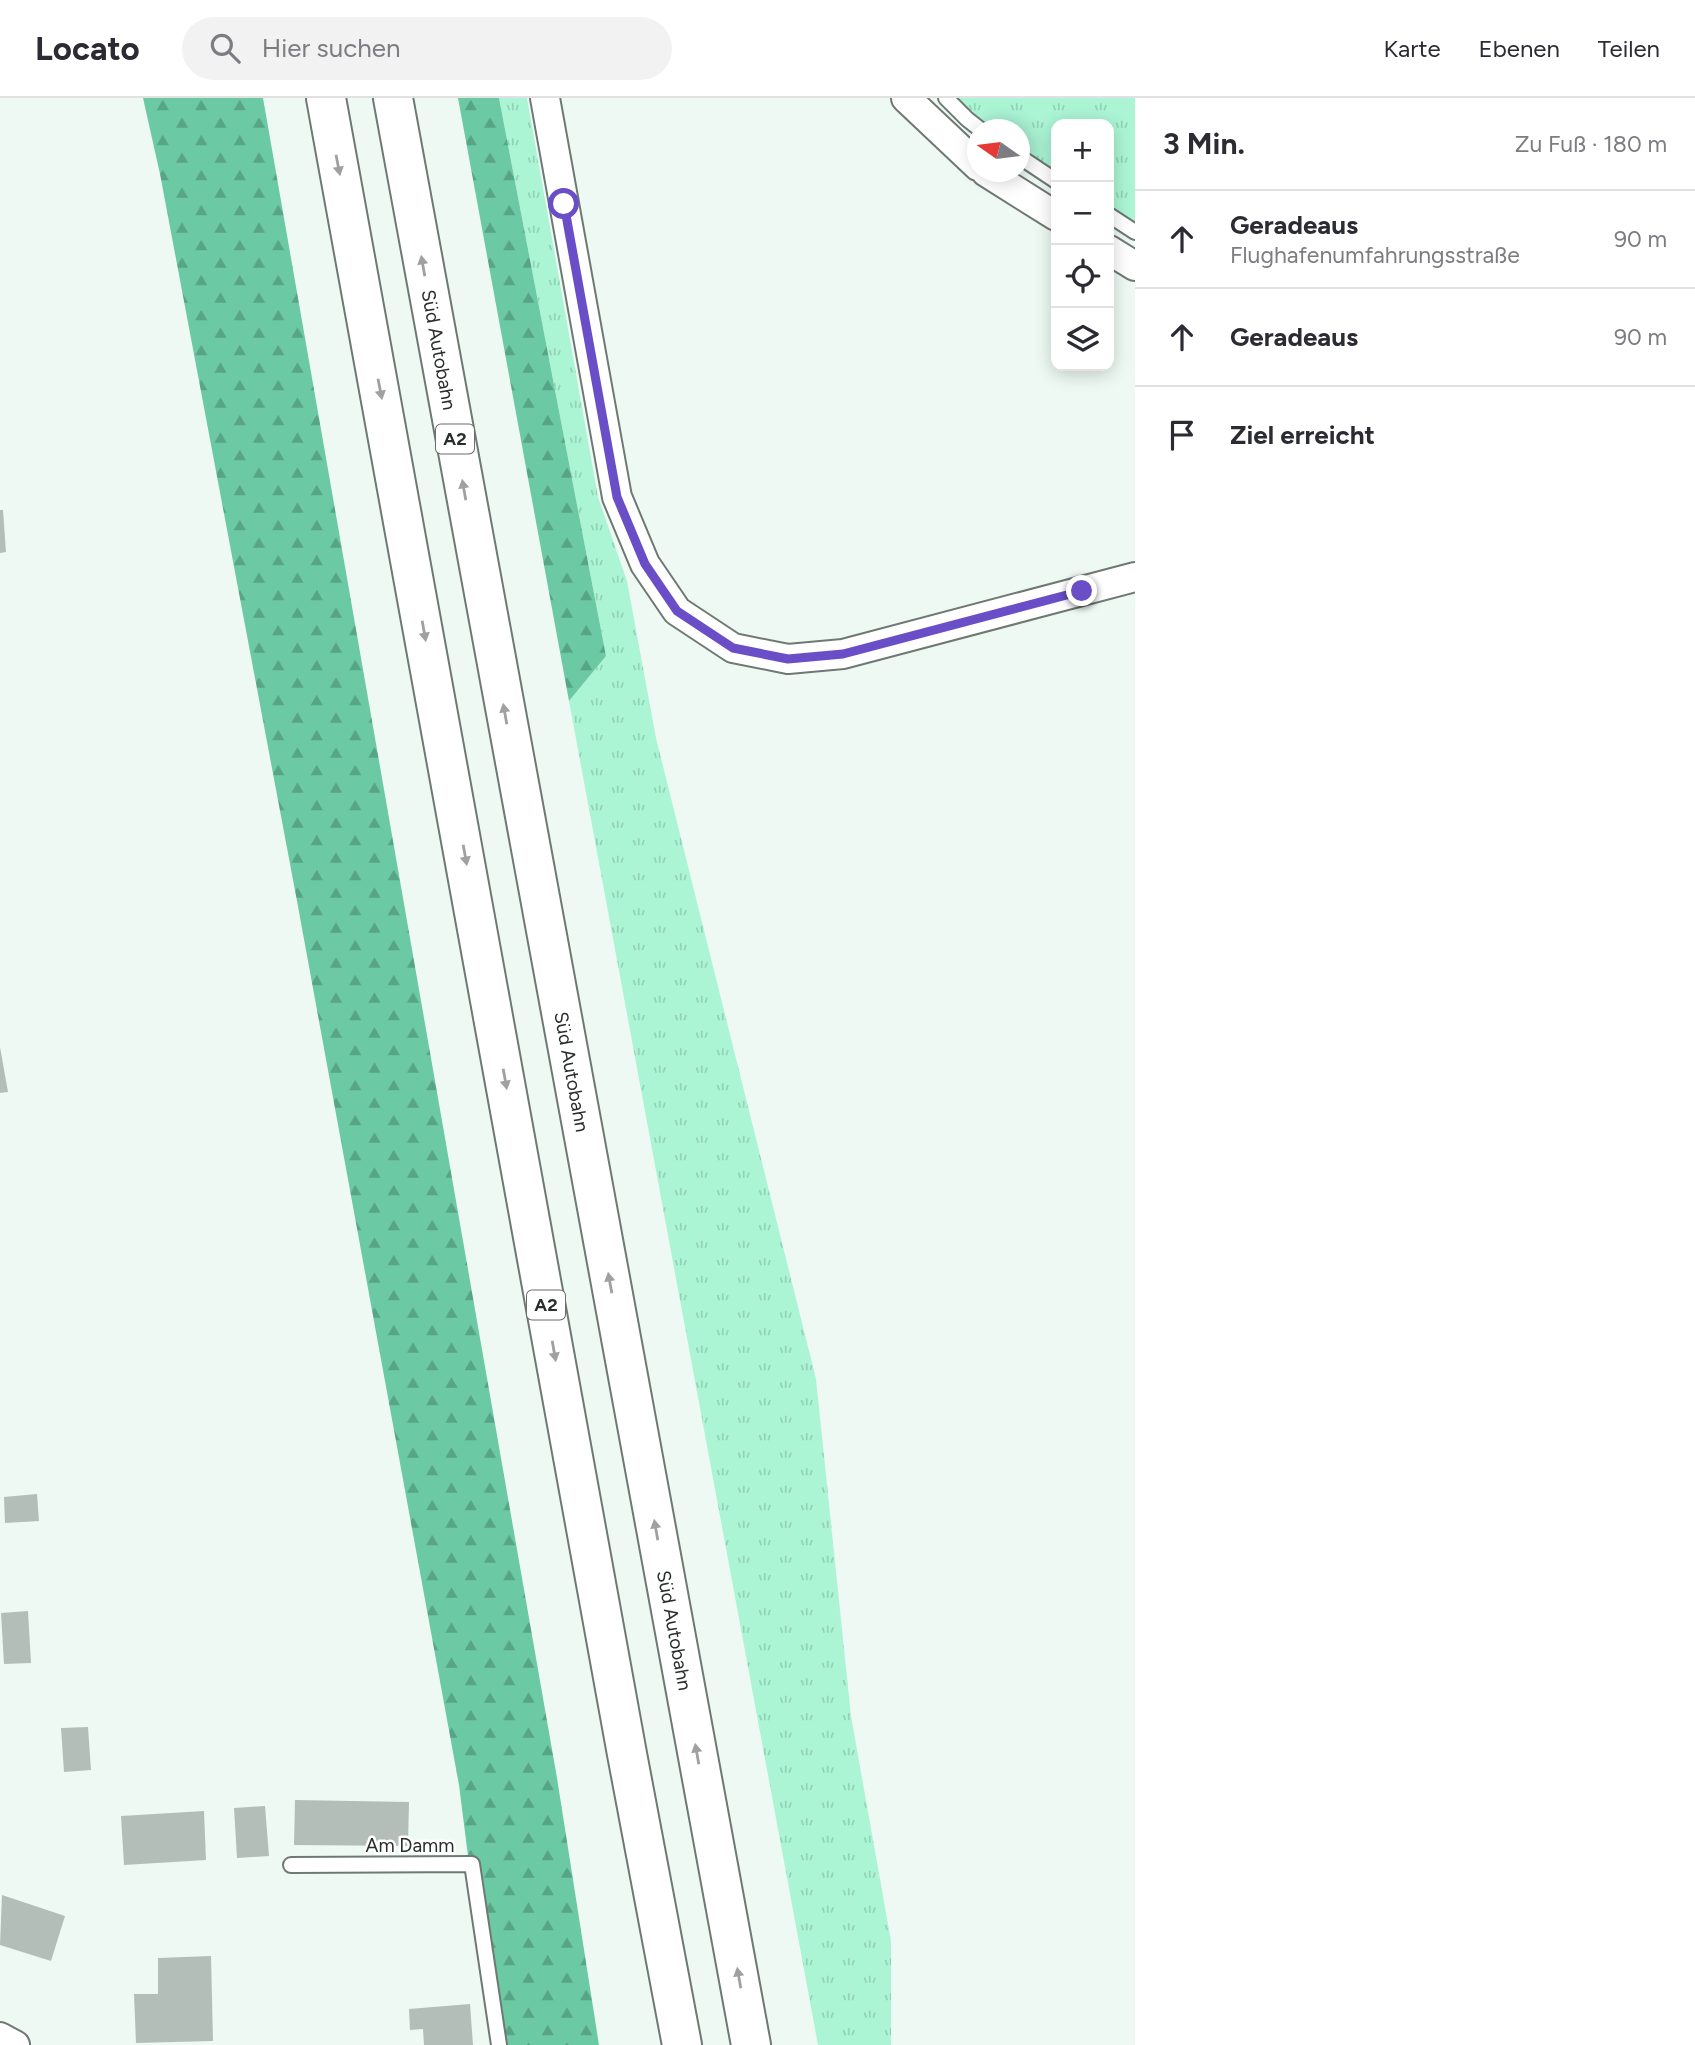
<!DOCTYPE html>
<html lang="de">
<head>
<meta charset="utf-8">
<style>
	body { margin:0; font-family:Figtree,sans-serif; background:#f2f2f3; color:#2b2b33 }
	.controls { position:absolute; right:21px; top:21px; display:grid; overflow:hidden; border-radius:14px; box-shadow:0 4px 18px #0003 }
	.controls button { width:63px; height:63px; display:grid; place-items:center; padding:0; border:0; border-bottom:2px solid #e1e1e2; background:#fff; color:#2b2b33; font:35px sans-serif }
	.compass { position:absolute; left:967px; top:21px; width:63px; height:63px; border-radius:50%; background:#fff; box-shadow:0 4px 18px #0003; rotate:284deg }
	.stop { position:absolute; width:21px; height:21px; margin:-16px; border:5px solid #6a4ec7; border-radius:50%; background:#fff }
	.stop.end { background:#6a4ec7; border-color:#fff; box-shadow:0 2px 7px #0008 }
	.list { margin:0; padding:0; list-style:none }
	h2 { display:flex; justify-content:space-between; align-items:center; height:91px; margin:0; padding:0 28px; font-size:30px }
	h2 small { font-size:23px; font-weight:400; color:#7c7c81 }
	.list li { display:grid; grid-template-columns:46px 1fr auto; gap:21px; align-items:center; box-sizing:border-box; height:98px; padding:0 28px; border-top:2px solid #e1e1e2 }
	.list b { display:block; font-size:26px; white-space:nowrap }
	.list p { margin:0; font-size:23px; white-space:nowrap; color:#7c7c81 }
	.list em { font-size:23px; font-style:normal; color:#7c7c81 }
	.icon { flex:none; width:38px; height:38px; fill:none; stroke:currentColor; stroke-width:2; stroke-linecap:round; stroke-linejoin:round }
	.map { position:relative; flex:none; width:1135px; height:1947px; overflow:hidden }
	header { display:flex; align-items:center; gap:42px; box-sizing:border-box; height:98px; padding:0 35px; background:#fff; border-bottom:2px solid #e1e1e2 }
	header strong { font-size:33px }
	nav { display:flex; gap:38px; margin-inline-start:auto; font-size:24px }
	.search { width:490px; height:63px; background:#f2f2f3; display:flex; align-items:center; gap:18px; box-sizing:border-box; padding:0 24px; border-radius:38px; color:#7c7c81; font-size:26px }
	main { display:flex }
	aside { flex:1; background:#fff }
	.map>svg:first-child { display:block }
	.grass { fill:url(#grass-tufts) }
	.forest { fill:url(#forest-firs) }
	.building { fill:#b3beb9 }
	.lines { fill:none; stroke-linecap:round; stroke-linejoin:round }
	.service-casing { stroke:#6f7974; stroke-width:18 }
	.minor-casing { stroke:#6f7974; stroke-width:32 }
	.motorway-casing { stroke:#6f7974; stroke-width:42 }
	.service { stroke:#fff; stroke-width:14 }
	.minor { stroke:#fff; stroke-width:28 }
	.motorway { stroke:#fff; stroke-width:38 }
	.oneway { fill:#9fa0a0 }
	.route { stroke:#6a4ec7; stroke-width:9 }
	.labels { text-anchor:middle; stroke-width:5; stroke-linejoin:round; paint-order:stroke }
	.shield { fill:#fff; stroke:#696c6b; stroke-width:2 }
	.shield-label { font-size:18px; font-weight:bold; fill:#292d2b }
	.street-label { font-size:19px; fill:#292d2b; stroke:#fff }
</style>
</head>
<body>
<header>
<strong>Locato</strong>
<div class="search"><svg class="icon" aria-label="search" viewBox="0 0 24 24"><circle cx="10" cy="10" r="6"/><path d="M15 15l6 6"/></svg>Hier suchen</div>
<nav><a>Karte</a><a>Ebenen</a><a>Teilen</a></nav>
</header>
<main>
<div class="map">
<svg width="1135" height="1947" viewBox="0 0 1135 1947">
	<defs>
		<pattern id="grass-tufts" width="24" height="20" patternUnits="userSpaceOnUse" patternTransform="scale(1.75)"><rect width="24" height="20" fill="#abf5d5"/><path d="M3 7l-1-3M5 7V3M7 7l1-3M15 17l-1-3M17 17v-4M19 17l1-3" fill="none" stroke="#93d2b7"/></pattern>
		<pattern id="forest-firs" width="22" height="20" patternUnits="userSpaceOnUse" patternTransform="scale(1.75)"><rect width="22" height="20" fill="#6bcaa4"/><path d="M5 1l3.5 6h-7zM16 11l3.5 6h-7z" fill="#58a486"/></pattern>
	</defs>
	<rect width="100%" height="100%" fill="#eef9f3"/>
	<path class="grass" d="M 499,0 L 527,0 L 598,399 L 627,483 L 656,640 L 816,1281 L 851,1618 L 891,1843 L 891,1947 L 818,1947 L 569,603 L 606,558 Z
		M 955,0 L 1135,0 L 1135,126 L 1109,109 L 1109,26 L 1056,26 L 1056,76 L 1020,51 L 1020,32 L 994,31 Z"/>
	<path class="forest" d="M 143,0 L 263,0 L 557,1680 L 599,1947 L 492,1947 L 459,1687 L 297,803 L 160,76 Z
		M 458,0 L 499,0 L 606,558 L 569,603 Z"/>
	<path class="building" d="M 0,412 L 3,412 L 6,454 L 0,455 Z
		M 0,949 L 8,994 L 0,995 Z
		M 37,1396 L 39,1423 L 5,1425 L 4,1399 Z
		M 28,1513 L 31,1565 L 4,1566 L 1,1515 Z
		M 88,1629 L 91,1672 L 64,1674 L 61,1630 Z
		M 295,1702 L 409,1704 L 408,1748 L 294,1747 Z
		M 265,1708 L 269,1758 L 237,1760 L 234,1710 Z
		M 204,1713 L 206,1762 L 124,1767 L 121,1718 Z
		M 2,1797 L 65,1818 L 51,1863 L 0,1847 Z
		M 211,1858 L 213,1943 L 136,1945 L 134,1896 L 158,1896 L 158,1860 Z
		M 470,1906 L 473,1947 L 424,1947 L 423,1931 L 410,1932 L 409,1911 Z"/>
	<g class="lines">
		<g class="service-casing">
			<path id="service" d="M 946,0 L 967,21 L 981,32
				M 1020,59 L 1056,83
				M 1109,117 L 1135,134
				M 291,1767 L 472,1766 L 499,1947"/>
		</g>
		<g class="minor-casing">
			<path id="minor" d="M 545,0 L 617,399 L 645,466 L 677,513 L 733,550 L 788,561 L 843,556 L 1135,479
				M 906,0 L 978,68
				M 986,74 L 1056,118
				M 1109,152 L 1135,168
				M 0,1939 L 15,1947"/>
		</g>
		<g class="motorway-casing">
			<g id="motorway">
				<path d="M 326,0 L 627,1656 L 682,1947"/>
				<path id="s1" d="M 393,0 L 751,1947"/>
			</g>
		</g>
		<use href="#service" class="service"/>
		<use href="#minor" class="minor"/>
		<use href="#motorway" class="motorway"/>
	</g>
	<defs><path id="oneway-solid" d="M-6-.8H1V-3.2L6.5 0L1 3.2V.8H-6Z" transform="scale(1.75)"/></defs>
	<g class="oneway">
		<use href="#oneway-solid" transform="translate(338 67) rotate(79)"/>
		<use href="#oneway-solid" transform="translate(423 168) rotate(-100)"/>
		<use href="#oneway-solid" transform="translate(380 291) rotate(79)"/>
		<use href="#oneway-solid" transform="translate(464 392) rotate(-100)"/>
		<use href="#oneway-solid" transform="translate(424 533) rotate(80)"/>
		<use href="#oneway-solid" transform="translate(505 616) rotate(-100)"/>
		<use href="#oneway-solid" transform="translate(465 757) rotate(80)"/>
		<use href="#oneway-solid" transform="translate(505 981) rotate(80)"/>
		<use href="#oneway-solid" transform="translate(610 1185) rotate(-100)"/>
		<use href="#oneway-solid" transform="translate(554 1253) rotate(80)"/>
		<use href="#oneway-solid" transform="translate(656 1432) rotate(-100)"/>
		<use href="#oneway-solid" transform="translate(697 1656) rotate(-100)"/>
		<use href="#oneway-solid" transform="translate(739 1880) rotate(-100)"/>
	</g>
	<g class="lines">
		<path class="route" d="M 564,106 L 617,399 L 645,466 L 677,513 L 733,550 L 788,561 L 843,556 L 1082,493"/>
	</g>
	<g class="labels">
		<g class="shield">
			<rect x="436" y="326.5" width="38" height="29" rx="5"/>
			<rect x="527" y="1192.5" width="38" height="29" rx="5"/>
		</g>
		<g class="shield-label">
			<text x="455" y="347">A2</text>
			<text x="546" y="1213">A2</text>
		</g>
		<g class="street-label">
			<text dy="7" stroke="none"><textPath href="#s1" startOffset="256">Süd Autobahn</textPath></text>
			<text dy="7" stroke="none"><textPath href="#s1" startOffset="990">Süd Autobahn</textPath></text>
			<text dy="7" stroke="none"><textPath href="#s1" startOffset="1558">Süd Autobahn</textPath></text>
			<text x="410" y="1754">Am Damm</text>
		</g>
	</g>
</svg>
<div class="controls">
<button>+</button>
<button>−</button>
<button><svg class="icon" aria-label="locate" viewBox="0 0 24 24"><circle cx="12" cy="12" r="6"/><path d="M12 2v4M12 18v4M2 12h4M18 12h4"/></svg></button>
<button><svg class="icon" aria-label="layers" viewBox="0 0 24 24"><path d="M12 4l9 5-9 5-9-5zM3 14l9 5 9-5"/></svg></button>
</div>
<svg class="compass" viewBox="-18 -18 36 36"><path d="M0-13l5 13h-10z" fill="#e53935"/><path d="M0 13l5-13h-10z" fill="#7c7c81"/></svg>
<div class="stop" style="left:564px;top:106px"></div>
<div class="stop end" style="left:1082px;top:493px"></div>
</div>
<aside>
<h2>3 Min.<small>Zu Fuß · 180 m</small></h2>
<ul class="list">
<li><svg class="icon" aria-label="ahead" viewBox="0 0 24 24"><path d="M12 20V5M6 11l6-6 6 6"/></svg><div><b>Geradeaus</b><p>Flughafenumfahrungsstraße</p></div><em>90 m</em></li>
<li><svg class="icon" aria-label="ahead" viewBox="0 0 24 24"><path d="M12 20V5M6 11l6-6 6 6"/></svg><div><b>Geradeaus</b></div><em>90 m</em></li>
<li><svg class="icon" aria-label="arrive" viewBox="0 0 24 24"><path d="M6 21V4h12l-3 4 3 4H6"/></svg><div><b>Ziel erreicht</b></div></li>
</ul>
</aside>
</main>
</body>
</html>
